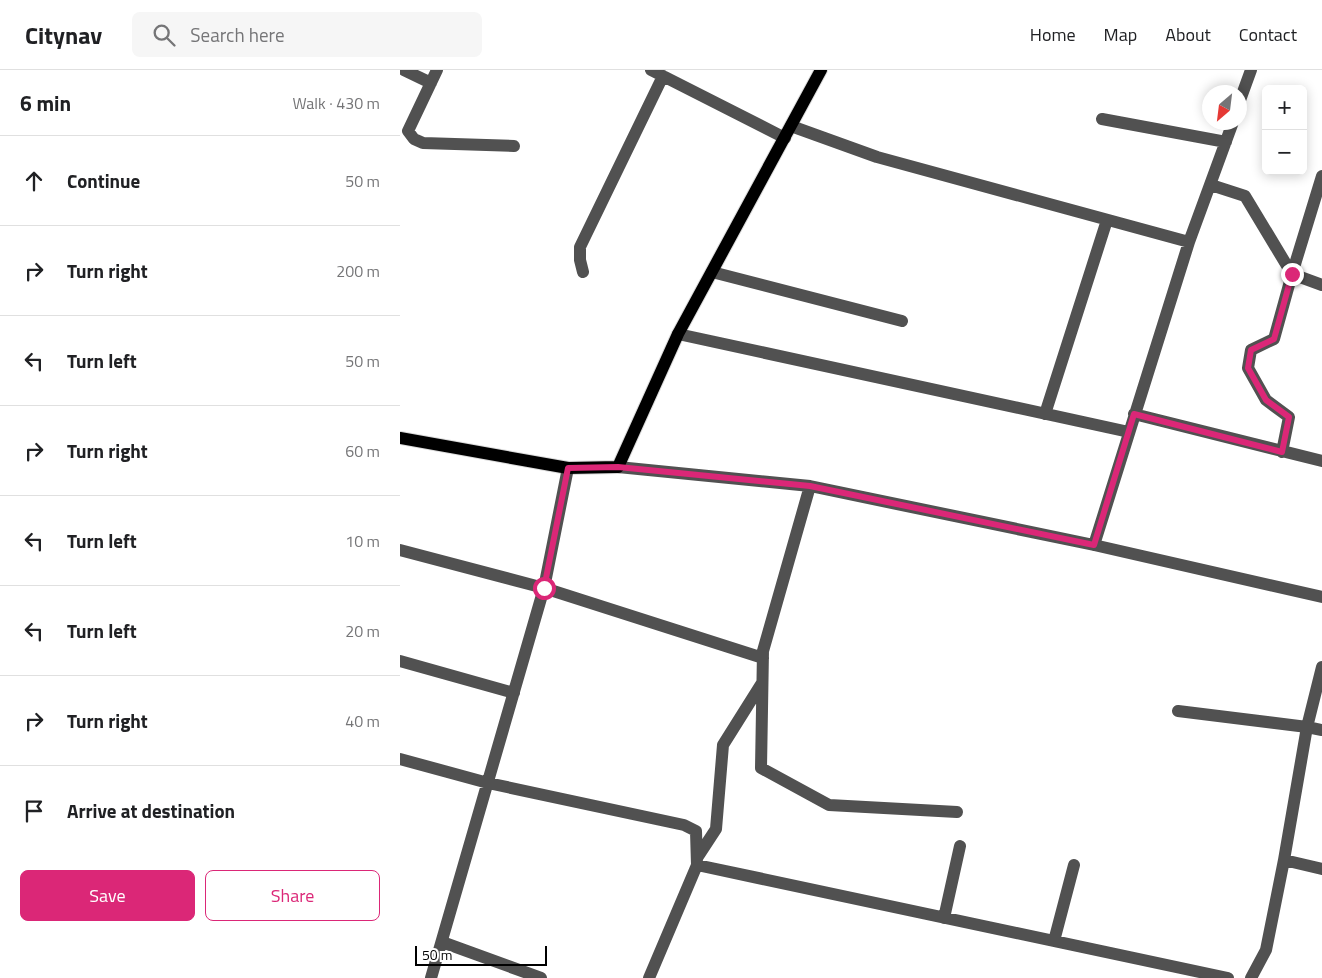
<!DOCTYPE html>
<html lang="en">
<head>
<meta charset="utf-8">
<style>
	body { margin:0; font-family:"Titillium Web",sans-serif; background:#f6f6f6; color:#202124 }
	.controls { position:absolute; right:15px; top:15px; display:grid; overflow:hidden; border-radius:8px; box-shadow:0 2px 12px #0003 }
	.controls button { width:45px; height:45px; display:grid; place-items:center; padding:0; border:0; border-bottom:1px solid #e0e0e0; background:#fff; color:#202124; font:25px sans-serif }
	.compass { position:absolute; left:802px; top:15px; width:45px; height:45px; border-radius:50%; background:#fff; box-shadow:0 2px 12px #0003; rotate:208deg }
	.scale { position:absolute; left:15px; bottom:12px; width:132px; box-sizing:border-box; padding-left:5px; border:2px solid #000; border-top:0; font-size:14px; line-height:18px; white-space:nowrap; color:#000; -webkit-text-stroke:4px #fff; paint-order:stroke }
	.stop { position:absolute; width:15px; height:15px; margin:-11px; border:4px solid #db2777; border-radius:50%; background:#fff }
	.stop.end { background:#db2777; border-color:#fff; box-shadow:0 1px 5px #0008 }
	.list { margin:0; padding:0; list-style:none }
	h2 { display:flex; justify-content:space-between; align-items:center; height:65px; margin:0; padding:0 20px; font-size:21px }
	h2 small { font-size:16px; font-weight:400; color:#757577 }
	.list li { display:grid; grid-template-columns:32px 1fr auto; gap:15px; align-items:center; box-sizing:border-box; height:90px; padding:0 20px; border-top:1px solid #e0e0e0 }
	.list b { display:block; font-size:19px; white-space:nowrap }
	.list em { font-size:16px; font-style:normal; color:#757577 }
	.actions { display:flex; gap:10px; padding:15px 20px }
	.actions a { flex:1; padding:11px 0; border:1px solid #db2777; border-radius:8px; text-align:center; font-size:18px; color:#db2777 }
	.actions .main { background:#db2777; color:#fff }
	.icon { flex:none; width:28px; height:28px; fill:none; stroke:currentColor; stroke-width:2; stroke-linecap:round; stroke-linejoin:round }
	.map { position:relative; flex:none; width:922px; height:908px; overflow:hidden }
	header { display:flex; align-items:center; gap:30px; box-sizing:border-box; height:70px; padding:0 25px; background:#fff; border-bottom:1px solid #e0e0e0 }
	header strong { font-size:24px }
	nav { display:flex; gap:28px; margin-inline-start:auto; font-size:18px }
	.search { width:350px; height:45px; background:#f6f6f6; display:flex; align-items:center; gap:12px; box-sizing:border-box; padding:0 18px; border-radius:8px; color:#757577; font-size:19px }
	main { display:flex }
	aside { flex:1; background:#fff }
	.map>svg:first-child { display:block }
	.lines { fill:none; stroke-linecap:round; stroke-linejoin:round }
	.major-casing { stroke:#dbdbdb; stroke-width:14 }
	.minor { stroke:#515151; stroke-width:12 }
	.major { stroke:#000; stroke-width:12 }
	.route { stroke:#db2777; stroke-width:6 }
</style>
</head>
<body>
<header>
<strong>Citynav</strong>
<div class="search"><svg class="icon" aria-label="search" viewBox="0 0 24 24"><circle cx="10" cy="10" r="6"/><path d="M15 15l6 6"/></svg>Search here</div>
<nav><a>Home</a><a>Map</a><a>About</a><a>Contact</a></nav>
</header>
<main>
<aside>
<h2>6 min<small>Walk · 430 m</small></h2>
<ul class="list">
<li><svg class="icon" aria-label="ahead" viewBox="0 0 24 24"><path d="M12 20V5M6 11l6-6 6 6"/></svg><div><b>Continue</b></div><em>50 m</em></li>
<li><svg class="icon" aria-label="right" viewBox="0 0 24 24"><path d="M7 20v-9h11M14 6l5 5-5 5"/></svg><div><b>Turn right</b></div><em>200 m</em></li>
<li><svg class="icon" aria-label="left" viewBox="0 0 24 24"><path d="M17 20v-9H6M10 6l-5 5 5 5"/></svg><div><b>Turn left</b></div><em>50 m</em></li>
<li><svg class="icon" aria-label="right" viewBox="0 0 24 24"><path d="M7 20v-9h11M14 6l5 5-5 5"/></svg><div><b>Turn right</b></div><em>60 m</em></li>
<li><svg class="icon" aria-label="left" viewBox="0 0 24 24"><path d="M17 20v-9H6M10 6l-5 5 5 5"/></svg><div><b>Turn left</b></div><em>10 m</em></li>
<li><svg class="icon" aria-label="left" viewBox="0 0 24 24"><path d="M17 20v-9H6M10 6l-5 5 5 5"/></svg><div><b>Turn left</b></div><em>20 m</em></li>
<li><svg class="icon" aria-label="right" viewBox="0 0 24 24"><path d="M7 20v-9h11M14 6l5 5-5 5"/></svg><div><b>Turn right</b></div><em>40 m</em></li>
<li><svg class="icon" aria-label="arrive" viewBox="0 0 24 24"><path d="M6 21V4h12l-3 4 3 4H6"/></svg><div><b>Arrive at destination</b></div></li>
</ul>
<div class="actions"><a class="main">Save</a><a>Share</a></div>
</aside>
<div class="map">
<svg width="922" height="908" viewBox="0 0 922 908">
	<rect width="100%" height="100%" fill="#fff"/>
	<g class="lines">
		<g class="major-casing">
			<path id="major" d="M 0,368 L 168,398 L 218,397 L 278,264 L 421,0"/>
		</g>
		<path class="minor" d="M 4,0 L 31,13
			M 37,0 L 8,61 L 14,69 L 23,73 L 114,76
			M 251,0 L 385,68
			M 839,33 L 851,0
			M 702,49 L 826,72
			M 391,56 L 477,87 L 789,172
			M 922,106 L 892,204 L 922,215
			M 811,115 L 845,126 L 892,204 L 874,269 L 851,280 L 848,298 L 866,330 L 889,347 L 882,382
			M 183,202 L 180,190 L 180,177 L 263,6
			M 312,202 L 502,251
			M 278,264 L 729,362
			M 645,344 L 707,150
			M 734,344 L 922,391
			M 218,397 L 410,416 L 694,475 L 922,527
			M 410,416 L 363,581 L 361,698 L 429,735 L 557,742
			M 694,475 L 789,172 L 833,52
			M 0,480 L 144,518 L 363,588
			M 0,591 L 114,623
			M 778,641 L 907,657 L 922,660
			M 0,689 L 88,713 L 284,755 L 296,761 L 297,795 L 249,908
			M 297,788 L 316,759 L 323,675 L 362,613
			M 884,790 L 922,799
			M 297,795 L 828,908
			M 544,848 L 560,776
			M 654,871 L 674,795
			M 42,872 L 141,908
			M 31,908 L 144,518 L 168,398
			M 851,908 L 866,880 L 884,790 L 907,657 L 922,597"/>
		<use href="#major" class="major"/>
	</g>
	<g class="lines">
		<path class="route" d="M 144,518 L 168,398 L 218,397 L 410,416 L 694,475 L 734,344 L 882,382 L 889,347 L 866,330 L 848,298 L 851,280 L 874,269 L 892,204"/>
	</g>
</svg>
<div class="controls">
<button>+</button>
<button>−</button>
</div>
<svg class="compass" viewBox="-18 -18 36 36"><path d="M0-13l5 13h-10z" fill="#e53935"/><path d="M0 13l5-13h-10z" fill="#757577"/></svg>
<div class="scale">50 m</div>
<div class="stop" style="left:144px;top:518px"></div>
<div class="stop end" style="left:892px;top:204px"></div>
</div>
</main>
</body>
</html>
